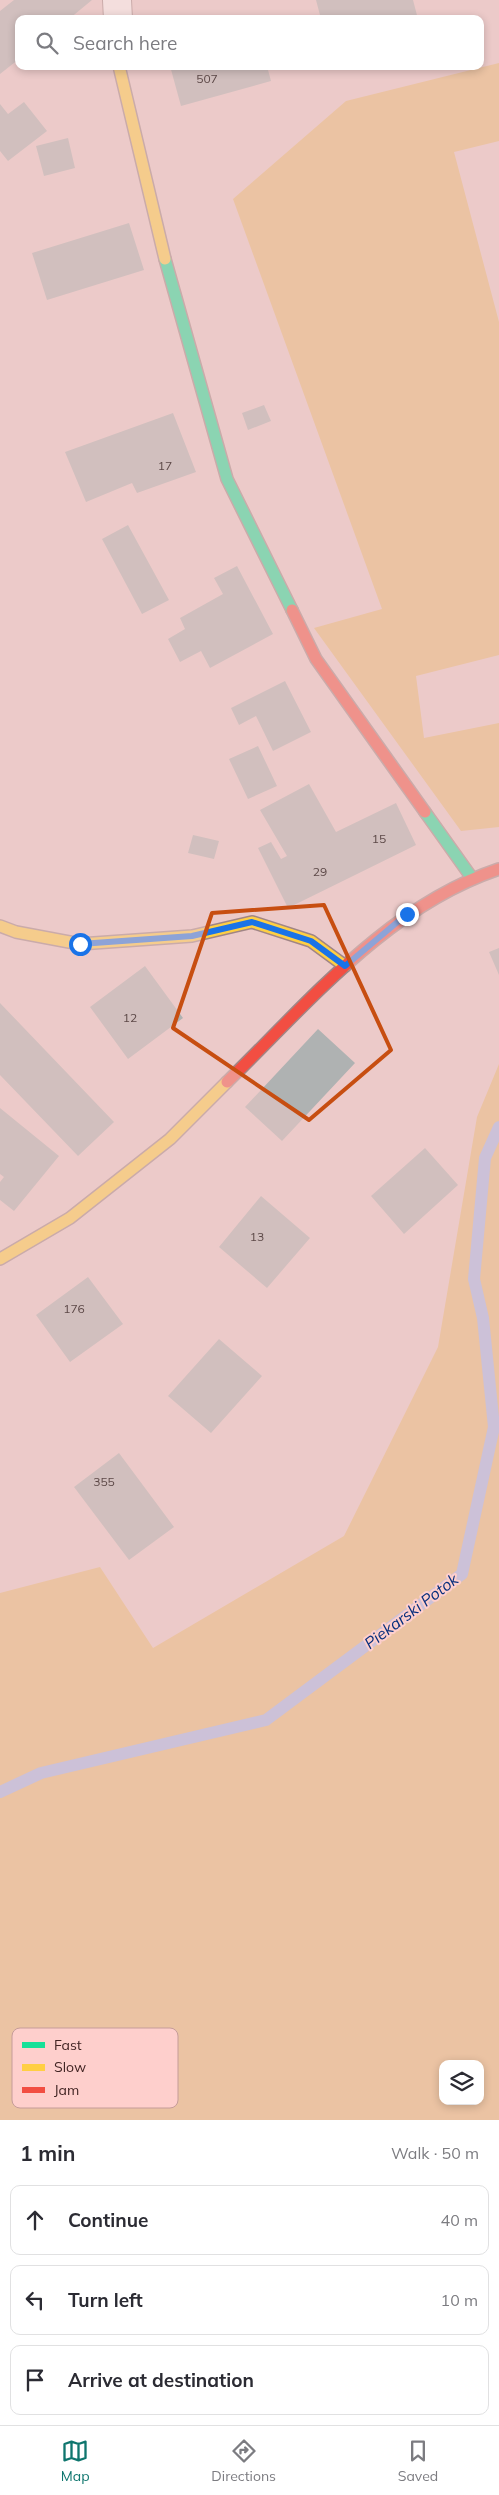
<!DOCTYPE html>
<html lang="en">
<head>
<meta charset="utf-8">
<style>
	body { margin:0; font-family:Mulish,sans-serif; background:#f2f2f3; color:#2b2b33 }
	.controls { position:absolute; right:15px; bottom:15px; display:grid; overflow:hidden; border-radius:10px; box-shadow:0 2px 8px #0003 }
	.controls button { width:45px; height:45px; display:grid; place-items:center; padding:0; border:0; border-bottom:1px solid #e1e1e2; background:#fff; color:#2b2b33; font:25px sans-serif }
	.stop { position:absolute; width:15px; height:15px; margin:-11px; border:4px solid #1a73e8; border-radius:50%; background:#fff }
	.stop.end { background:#1a73e8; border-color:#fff; box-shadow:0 1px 5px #0008 }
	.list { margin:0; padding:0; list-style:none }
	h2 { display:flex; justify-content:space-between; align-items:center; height:65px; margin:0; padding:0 20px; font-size:21px }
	h2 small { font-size:16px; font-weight:400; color:#7c7c81 }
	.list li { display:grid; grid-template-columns:32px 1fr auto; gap:15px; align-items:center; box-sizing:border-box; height:70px; margin:0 10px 10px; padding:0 10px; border:1px solid #e1e1e2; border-radius:10px }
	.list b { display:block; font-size:19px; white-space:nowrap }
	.list em { font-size:16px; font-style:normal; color:#7c7c81 }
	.icon { flex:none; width:28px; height:28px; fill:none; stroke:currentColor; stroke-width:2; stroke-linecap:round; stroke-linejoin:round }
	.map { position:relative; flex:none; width:499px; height:2120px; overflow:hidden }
	.search { position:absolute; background:#fff; box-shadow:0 2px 8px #0003; left:15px; right:15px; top:15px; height:55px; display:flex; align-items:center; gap:12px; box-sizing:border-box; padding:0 18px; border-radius:10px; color:#7c7c81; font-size:19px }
	.sheet { height:305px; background:#fff }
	nav { display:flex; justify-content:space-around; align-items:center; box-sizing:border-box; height:70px; border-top:1px solid #e1e1e2; background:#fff; font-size:14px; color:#7c7c81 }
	nav a { display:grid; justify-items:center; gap:2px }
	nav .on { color:#0f766e }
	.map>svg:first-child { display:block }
	.green { fill:#e8ba76; fill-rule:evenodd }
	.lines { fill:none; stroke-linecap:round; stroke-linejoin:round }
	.stream { stroke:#a4b6ea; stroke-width:12 }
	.building { fill:#afb2b2 }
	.street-casing { stroke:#a18585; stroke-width:30 }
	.fast-casing { stroke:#a18585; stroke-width:14 }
	.slow-casing { stroke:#a18585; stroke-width:14 }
	.jam-casing { stroke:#a18585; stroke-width:14 }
	.street { stroke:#fcf7f7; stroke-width:28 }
	.fast { stroke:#16e098; stroke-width:11 }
	.slow { stroke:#ffcf43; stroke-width:11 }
	.jam { stroke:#f24e42; stroke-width:11 }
	.route { stroke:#1a73e8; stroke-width:6 }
	.marked { fill:none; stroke:#c74e11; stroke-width:4; stroke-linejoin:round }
	.labels { text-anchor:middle; stroke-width:4; stroke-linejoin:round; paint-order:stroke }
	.number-label { font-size:12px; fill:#5c4847 }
	.water-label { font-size:16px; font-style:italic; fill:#062e7d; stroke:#fecfcc }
	.key { fill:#fecfcc; stroke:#c59c99; stroke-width:1 }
	.key-label { font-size:14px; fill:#412423 }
</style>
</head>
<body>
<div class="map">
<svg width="499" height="2120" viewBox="0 0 499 2120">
	<rect width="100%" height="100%" fill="#eccac9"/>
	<path class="green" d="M 499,63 L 499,141 L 454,152 L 499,322 L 499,655 L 416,676 L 424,738 L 499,723 L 499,827 L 461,831 L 314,628 L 382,609 L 233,199 L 346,101 Z
		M 499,1064 L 499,2120 L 0,2120 L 0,1593 L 100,1567 L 153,1648 L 344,1536 L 438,1347 L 477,1117 ZM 443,2064 L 480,2064 L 480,2101 L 443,2101 Z"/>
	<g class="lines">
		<path class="stream" d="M 0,1792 L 41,1773 L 266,1720 L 462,1574 L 494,1427 L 483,1318 L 474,1279 L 485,1158 L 499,1127"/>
	</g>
	<path class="building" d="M 14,0 L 92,0 L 69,19 L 19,19 L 19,59 L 0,74 L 0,11 Z
		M 316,0 L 413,0 L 418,19 L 321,19 Z
		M 170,66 L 267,66 L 271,81 L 181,106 Z
		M 24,102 L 47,131 L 8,161 L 0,151 L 0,104 L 8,114 Z
		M 68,138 L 75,168 L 44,176 L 36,146 Z
		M 129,223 L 144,270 L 47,300 L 32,253 Z
		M 264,405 L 271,421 L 248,430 L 242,413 Z
		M 173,413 L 196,472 L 137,493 L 132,483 L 86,502 L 65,452 Z
		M 128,525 L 169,600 L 142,614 L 102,539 Z
		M 237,566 L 273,634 L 210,668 L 201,651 L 180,662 L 168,639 L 185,629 L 180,618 L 223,594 L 214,578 Z
		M 285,681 L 311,732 L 273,751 L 256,716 L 239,725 L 231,708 Z
		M 258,746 L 277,786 L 248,799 L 229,759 Z
		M 309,784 L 336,832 L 396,803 L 416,845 L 288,908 L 258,848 L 271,842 L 281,859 L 287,856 L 260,810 Z
		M 193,835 L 219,841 L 214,859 L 188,853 Z
		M 499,948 L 499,975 L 489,952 Z
		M 145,966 L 183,1018 L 128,1059 L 90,1007 Z
		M 0,1003 L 114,1122 L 78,1156 L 0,1075 Z
		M 318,1029 L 355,1063 L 282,1141 L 245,1107 Z
		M 0,1108 L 59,1156 L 14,1211 L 0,1200 L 0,1182 L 4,1177 L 0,1174 Z
		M 425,1148 L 458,1185 L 404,1234 L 371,1196 Z
		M 261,1196 L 310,1238 L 267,1288 L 219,1247 Z
		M 88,1277 L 123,1324 L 70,1362 L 36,1315 Z
		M 219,1339 L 262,1376 L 211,1433 L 168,1396 Z
		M 119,1453 L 174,1527 L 129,1560 L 74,1487 Z"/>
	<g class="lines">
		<g class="street-casing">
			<path id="street" d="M 117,0 L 118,19"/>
		</g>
		<g class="fast-casing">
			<path id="fast" d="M 165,259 L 227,479 L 292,610
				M 425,812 L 472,878"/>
		</g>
		<g class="slow-casing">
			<path id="slow" d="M 119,66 L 165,259
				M 0,926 L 16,932 L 80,944 L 192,936 L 252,922 L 311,941 L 345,966
				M 0,1259 L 70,1218 L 170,1139 L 227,1082"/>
		</g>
		<g class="jam-casing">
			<path id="jam" d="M 292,610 L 316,659 L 425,812
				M 227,1082 C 309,1002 388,906 499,869"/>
		</g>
		<use href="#street" class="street"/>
		<use href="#fast" class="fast"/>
		<use href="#slow" class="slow"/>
		<use href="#jam" class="jam"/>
	</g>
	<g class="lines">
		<path class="route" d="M 80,944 L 192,936 L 252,922 L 311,941 L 345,966 L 407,914"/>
	</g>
	<path d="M0 0H499V2120H0ZM 324,905 L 391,1050 L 309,1120 L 173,1028 L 212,913 Z" fill="#eccac9" fill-opacity=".55" fill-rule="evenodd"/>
	<path class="marked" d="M 324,905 L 391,1050 L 309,1120 L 173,1028 L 212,913 Z"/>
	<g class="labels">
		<g class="number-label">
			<text x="207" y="83">507</text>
			<text x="165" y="470">17</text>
			<text x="379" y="843">15</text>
			<text x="320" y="876">29</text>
			<text x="130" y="1022">12</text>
			<text x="257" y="1241">13</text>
			<text x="74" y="1313">176</text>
			<text x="104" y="1486">355</text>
		</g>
		<g class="water-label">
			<text transform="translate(411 1611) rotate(-37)" y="6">Piekarski Potok</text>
		</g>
	</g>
	<rect x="12" y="2028" width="166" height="80" rx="8" class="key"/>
	<rect x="22" y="2042" width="23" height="6" fill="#16e098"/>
	<rect x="22" y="2064" width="23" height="7" fill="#ffcf43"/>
	<rect x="22" y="2087" width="23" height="6" fill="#f24e42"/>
	<g class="key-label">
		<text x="54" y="2050">Fast</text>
		<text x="54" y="2072">Slow</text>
		<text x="54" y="2095">Jam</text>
	</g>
</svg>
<div class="controls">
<button><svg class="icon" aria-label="layers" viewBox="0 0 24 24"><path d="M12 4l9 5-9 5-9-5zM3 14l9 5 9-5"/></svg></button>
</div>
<div class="stop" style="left:80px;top:944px"></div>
<div class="stop end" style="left:407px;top:914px"></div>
<div class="search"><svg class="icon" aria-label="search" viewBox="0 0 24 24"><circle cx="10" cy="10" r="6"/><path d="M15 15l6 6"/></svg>Search here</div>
</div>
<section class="sheet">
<h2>1 min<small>Walk · 50 m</small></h2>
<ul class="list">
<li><svg class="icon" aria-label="ahead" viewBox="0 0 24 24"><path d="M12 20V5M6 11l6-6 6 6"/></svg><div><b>Continue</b></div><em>40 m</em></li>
<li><svg class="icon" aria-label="left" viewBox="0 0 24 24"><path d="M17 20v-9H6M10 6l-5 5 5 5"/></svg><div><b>Turn left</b></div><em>10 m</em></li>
<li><svg class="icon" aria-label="arrive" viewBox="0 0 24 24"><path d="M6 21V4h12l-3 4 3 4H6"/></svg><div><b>Arrive at destination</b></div></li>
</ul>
</section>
<nav>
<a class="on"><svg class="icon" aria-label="map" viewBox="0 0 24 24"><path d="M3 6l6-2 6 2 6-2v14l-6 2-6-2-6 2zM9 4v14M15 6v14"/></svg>Map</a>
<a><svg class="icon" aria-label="directions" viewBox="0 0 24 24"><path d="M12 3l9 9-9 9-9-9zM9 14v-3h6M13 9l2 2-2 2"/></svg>Directions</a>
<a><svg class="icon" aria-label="saved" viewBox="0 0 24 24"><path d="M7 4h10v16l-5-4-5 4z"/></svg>Saved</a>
</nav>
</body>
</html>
